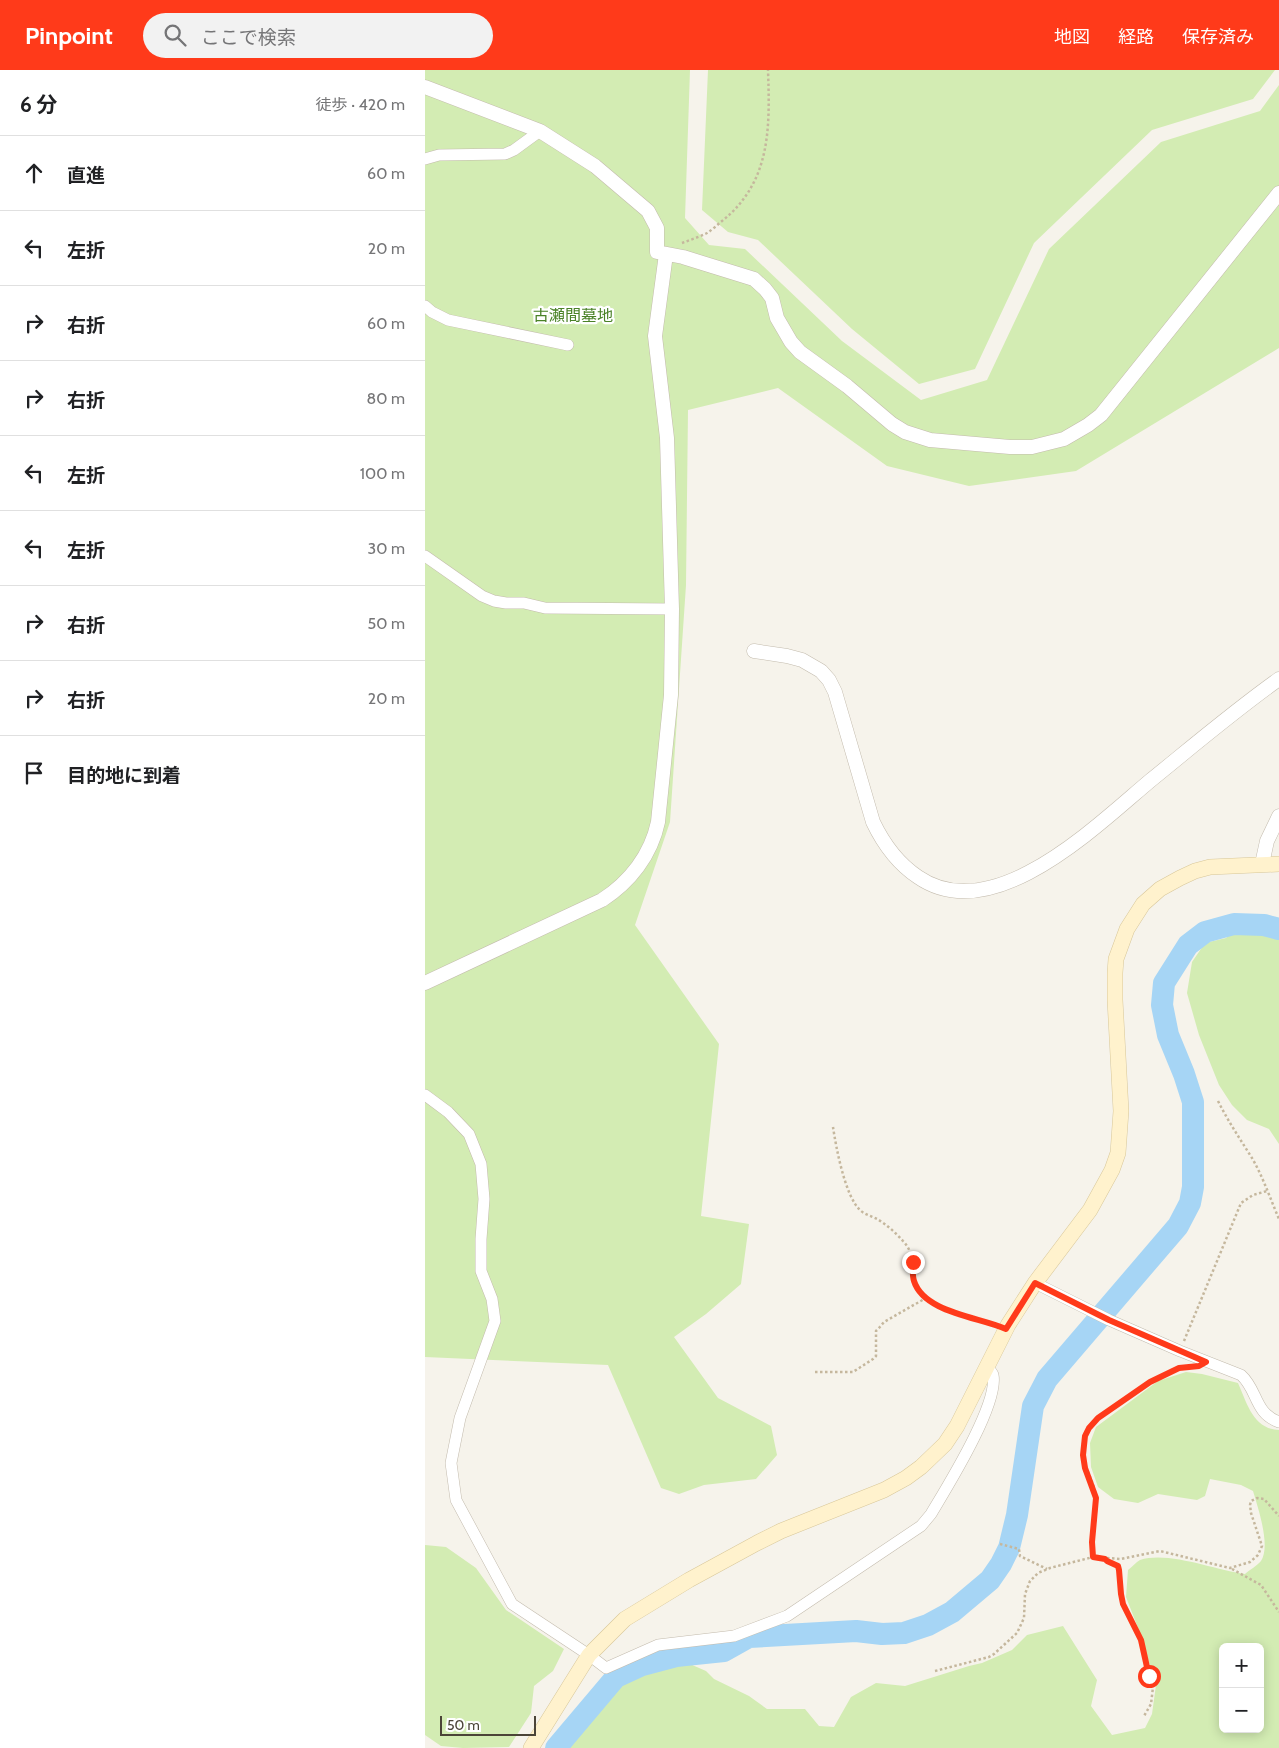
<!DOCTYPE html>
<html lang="ja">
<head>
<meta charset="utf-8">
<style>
	body { margin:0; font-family:Cabin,"Noto Sans JP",sans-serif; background:#f2f2f2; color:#202124 }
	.controls { position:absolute; right:15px; bottom:15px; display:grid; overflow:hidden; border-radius:8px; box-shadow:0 2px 12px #0003 }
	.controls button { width:45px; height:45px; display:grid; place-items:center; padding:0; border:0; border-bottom:1px solid #e0e0e0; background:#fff; color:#202124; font:25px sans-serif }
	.scale { position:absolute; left:15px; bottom:12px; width:96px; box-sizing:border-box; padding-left:5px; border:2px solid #4b4438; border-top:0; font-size:14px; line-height:18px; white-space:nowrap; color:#4b4438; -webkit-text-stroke:4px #fff; paint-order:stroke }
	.stop { position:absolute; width:15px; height:15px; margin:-11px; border:4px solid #ff3a1a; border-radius:50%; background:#fff }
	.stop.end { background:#ff3a1a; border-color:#fff; box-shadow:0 1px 5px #0008 }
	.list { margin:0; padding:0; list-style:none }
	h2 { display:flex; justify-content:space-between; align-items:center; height:65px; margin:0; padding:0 20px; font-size:21px }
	h2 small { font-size:16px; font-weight:400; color:#757577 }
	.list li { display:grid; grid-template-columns:32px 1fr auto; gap:15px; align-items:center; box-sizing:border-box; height:75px; padding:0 20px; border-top:1px solid #e0e0e0 }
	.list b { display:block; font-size:19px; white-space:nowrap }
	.list em { font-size:16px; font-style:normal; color:#757577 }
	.icon { flex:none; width:28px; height:28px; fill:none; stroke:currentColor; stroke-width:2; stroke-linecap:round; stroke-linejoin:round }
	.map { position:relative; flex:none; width:854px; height:1678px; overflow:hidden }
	header { display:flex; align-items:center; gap:30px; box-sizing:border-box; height:70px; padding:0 25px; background:#ff3a1a; color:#fff }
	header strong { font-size:24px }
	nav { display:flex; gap:28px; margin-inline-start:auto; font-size:18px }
	.search { width:350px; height:45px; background:#f2f2f2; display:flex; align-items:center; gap:12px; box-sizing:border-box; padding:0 18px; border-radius:28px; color:#757577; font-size:19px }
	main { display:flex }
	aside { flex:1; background:#fff }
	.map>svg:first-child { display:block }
	.green { fill:#d3ecb3; fill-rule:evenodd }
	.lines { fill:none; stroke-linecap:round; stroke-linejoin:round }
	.river { stroke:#a6d5f5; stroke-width:22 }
	.minor-casing { stroke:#c3bbad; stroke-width:12 }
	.tertiary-casing { stroke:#c3bbad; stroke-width:15 }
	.secondary-casing { stroke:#d8c799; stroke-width:16 }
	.path { stroke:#c5b79d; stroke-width:2.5; stroke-dasharray:2.5 2.5; stroke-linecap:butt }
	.minor { stroke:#fff; stroke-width:11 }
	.tertiary { stroke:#fff; stroke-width:14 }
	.secondary { stroke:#fff2cd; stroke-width:15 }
	.route { stroke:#ff3a1a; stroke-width:6 }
	.labels { text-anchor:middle; stroke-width:4.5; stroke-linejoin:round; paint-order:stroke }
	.park-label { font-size:16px; fill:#4a8227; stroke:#fff }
</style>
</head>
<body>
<header>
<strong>Pinpoint</strong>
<div class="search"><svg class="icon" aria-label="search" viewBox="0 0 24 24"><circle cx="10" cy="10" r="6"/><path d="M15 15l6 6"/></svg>ここで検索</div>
<nav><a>地図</a><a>経路</a><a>保存済み</a></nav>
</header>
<main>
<aside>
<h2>6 分<small>徒歩 · 420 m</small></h2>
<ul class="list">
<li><svg class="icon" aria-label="ahead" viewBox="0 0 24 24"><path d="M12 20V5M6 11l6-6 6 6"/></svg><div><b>直進</b></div><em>60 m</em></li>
<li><svg class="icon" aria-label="left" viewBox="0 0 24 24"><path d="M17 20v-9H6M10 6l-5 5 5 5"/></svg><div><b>左折</b></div><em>20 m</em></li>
<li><svg class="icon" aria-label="right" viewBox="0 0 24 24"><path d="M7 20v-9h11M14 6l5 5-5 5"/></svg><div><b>右折</b></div><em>60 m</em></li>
<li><svg class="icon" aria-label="right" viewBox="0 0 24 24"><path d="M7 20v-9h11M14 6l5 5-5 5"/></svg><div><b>右折</b></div><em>80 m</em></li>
<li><svg class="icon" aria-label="left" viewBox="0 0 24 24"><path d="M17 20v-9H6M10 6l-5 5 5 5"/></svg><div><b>左折</b></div><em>100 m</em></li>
<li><svg class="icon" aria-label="left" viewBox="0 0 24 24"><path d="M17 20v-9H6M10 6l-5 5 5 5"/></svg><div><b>左折</b></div><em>30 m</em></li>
<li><svg class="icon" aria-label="right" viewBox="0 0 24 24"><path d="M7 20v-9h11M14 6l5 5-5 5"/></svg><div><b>右折</b></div><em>50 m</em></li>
<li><svg class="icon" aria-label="right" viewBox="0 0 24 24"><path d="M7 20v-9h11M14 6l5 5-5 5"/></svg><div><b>右折</b></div><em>20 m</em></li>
<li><svg class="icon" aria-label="arrive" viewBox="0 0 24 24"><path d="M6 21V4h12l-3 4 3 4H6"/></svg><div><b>目的地に到着</b></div></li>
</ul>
</aside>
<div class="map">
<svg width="854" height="1678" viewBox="0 0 854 1678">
	<rect width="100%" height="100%" fill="#f6f3eb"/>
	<path class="green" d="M 0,0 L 265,0 L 260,148 L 284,175 L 320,179 L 417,271 L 496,330 L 562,310 L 624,179 L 736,72 L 835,41 L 854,15 L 854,278 L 651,401 L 544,416 L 462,396 L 353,318 L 263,340 L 261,515 L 245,752 L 210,855 L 294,974 L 276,1146 L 324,1154 L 316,1214 L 281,1244 L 249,1267 L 293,1328 L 346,1356 L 352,1385 L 331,1409 L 279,1415 L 254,1424 L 236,1418 L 183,1295 L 0,1287 Z
		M 283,0 L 850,0 L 828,29 L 727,60 L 609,173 L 550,299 L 494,314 L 427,259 L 333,170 L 303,162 L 277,140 Z
		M 807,862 L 845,862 L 854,865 L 854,1074 L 844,1059 L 822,1050 L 807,1035 L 794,1015 L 774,965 L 762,923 L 767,892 L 780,873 L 801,868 Z
		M 761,1302 L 777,1304 L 813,1313 C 822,1333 828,1359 854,1360 L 854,1678 L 137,1678 L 178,1626 L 193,1618 L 196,1610 L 224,1597 L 258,1591 L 281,1601 L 289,1609 L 324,1626 L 342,1639 L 380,1639 L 394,1656 L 409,1657 L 426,1627 L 451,1613 L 480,1616 L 544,1596 L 557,1593 L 587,1580 L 602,1565 L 638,1556 L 672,1610 L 666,1636 L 687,1665 L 720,1658 L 727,1644 L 731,1615 L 715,1563 L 701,1527 L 703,1500 C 707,1497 711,1492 715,1490 C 744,1481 789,1500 820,1504 C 824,1500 832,1496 836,1491 C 846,1476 833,1438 828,1421 L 816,1415 L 785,1409 L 780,1426 L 772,1430 L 733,1424 L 713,1433 L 689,1429 L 673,1417 L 666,1397 L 665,1373 L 671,1357 L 733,1311 ZM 798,1577 L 835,1577 L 835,1659 L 798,1659 Z
		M 0,1475 L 21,1477 L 51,1498 L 81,1540 L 139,1579 L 128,1601 L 109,1616 L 106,1643 L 84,1677 L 38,1678 L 16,1676 L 0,1665 Z"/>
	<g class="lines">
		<path class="river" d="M 131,1678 L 191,1607 L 217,1595 L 251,1586 L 299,1581 L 324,1567 L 431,1561 L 457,1564 L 479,1563 L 503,1555 L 527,1542 L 565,1510 L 576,1494 L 584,1478 L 592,1445 L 608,1336 L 622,1309 L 753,1156 L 765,1133 L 768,1117 L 768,1032 L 759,1004 L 743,965 L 737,935 L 739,913 L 763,875 L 780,862 L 809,854 L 839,855 L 854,859"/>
		<g class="minor-casing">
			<path id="minor" d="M 0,89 L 14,85 L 80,84 L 89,80 L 115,61
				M 0,236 L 7,242 L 23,250 L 143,275
				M 0,486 L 57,526 L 69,531 L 81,533 L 99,533 L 120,538 L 247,539
				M 0,1025 L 23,1042 L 44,1064 L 56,1094 L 59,1129 L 56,1169 L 56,1201 L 67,1229 L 70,1251 L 35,1348 L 26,1393 L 31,1430 L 87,1534 L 164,1585 L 181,1598 L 233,1575 L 309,1566 L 362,1546 L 496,1456 L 506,1444 C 522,1417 574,1334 568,1305 C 567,1302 563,1298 561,1296
				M 610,1213 L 684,1250 L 755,1281 L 816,1305 C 833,1320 829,1343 854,1352"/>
		</g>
		<g class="tertiary-casing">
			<path id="tertiary" d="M 0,17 L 115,61 L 170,96 L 223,141 L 232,158 L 232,182 L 258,187 L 329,209 L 340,219 L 347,228 L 352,248 L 366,272 L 375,282 L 422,316 L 467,354 L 480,362 L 505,370 L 585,377 L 607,377 L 639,369 L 663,355 L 676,345 L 854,123
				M 329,581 L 362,586 L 377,590 L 396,601 L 404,610 L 410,622 L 448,752 C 459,775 472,793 493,807 C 568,859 672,755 726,710 C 768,676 809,641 854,609
				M 837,794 L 842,771 L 854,746
				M 0,913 L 177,830 C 205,812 226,785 233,752 L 246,625 L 247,539 L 242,368 L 230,266 L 241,184"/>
		</g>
		<g class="secondary-casing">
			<path id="secondary" d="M 106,1678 L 164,1585 L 200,1549 L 264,1510 L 332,1473 L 356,1461 L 459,1420 L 481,1408 L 496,1397 L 520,1374 L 532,1356 L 583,1255 L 610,1213 L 665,1140 L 687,1100 L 693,1083 L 696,1041 L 690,930 L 690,903 L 691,889 L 702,859 L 718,834 L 735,819 L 755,808 L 770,801 L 785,797 L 854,794"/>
		</g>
		<path class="path" d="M 257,173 C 265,170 274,167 282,163 C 287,160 292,155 297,151 C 346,112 345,58 343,0
			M 793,1031 C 803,1051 815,1069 827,1088 C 838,1107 845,1128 854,1149
			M 408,1057 C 411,1077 420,1126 435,1140 C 439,1144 446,1146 452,1149 C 461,1154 471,1163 478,1171 C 491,1185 485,1195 489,1211 C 497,1241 546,1246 570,1254
			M 759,1271 L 816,1133 L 828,1125 L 842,1121
			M 390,1302 L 428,1302 L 448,1289 L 451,1286 L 451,1261 L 454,1258 L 459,1252 L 501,1228
			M 575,1474 L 594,1479 L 595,1486 L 622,1499
			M 668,1487 C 667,1467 672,1449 671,1429 C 670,1407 651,1391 660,1366 C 668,1344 740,1299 763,1297
			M 680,1489 L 682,1491 L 693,1496 L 695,1500 L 696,1524 L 698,1534 L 716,1570 L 728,1617 L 726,1634 L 719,1646
			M 807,1499 L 836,1515 L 854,1542
			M 510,1601 L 564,1587 L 569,1584 L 592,1563 L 599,1548 L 600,1524 L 605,1511 L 613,1503 L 625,1498 L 668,1487 L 696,1489 L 735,1481 L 805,1498 L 825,1492 L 833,1485 L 837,1476 L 826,1443 L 825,1435 L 826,1431 L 832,1428 L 839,1429 L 854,1446"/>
		<use href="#minor" class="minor"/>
		<use href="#tertiary" class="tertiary"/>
		<use href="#secondary" class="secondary"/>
	</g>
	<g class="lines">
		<path class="route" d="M 488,1192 C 488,1198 487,1205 489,1211 C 499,1243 555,1247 581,1259 L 610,1213 L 684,1250 L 781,1292 L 774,1296 L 754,1298 L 725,1312 L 673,1348 L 664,1358 L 660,1366 L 658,1385 L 660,1398 L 671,1428 L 667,1472 L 668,1487 L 680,1489 L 682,1491 L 693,1496 L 694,1500 L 696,1524 L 698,1534 L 716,1570 L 724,1606"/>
	</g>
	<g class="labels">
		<g class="park-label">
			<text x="148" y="251">古瀬間墓地</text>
		</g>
	</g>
</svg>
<div class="controls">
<button>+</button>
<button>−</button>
</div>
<div class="scale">50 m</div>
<div class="stop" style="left:724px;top:1606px"></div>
<div class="stop end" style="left:488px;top:1192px"></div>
</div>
</main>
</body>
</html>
